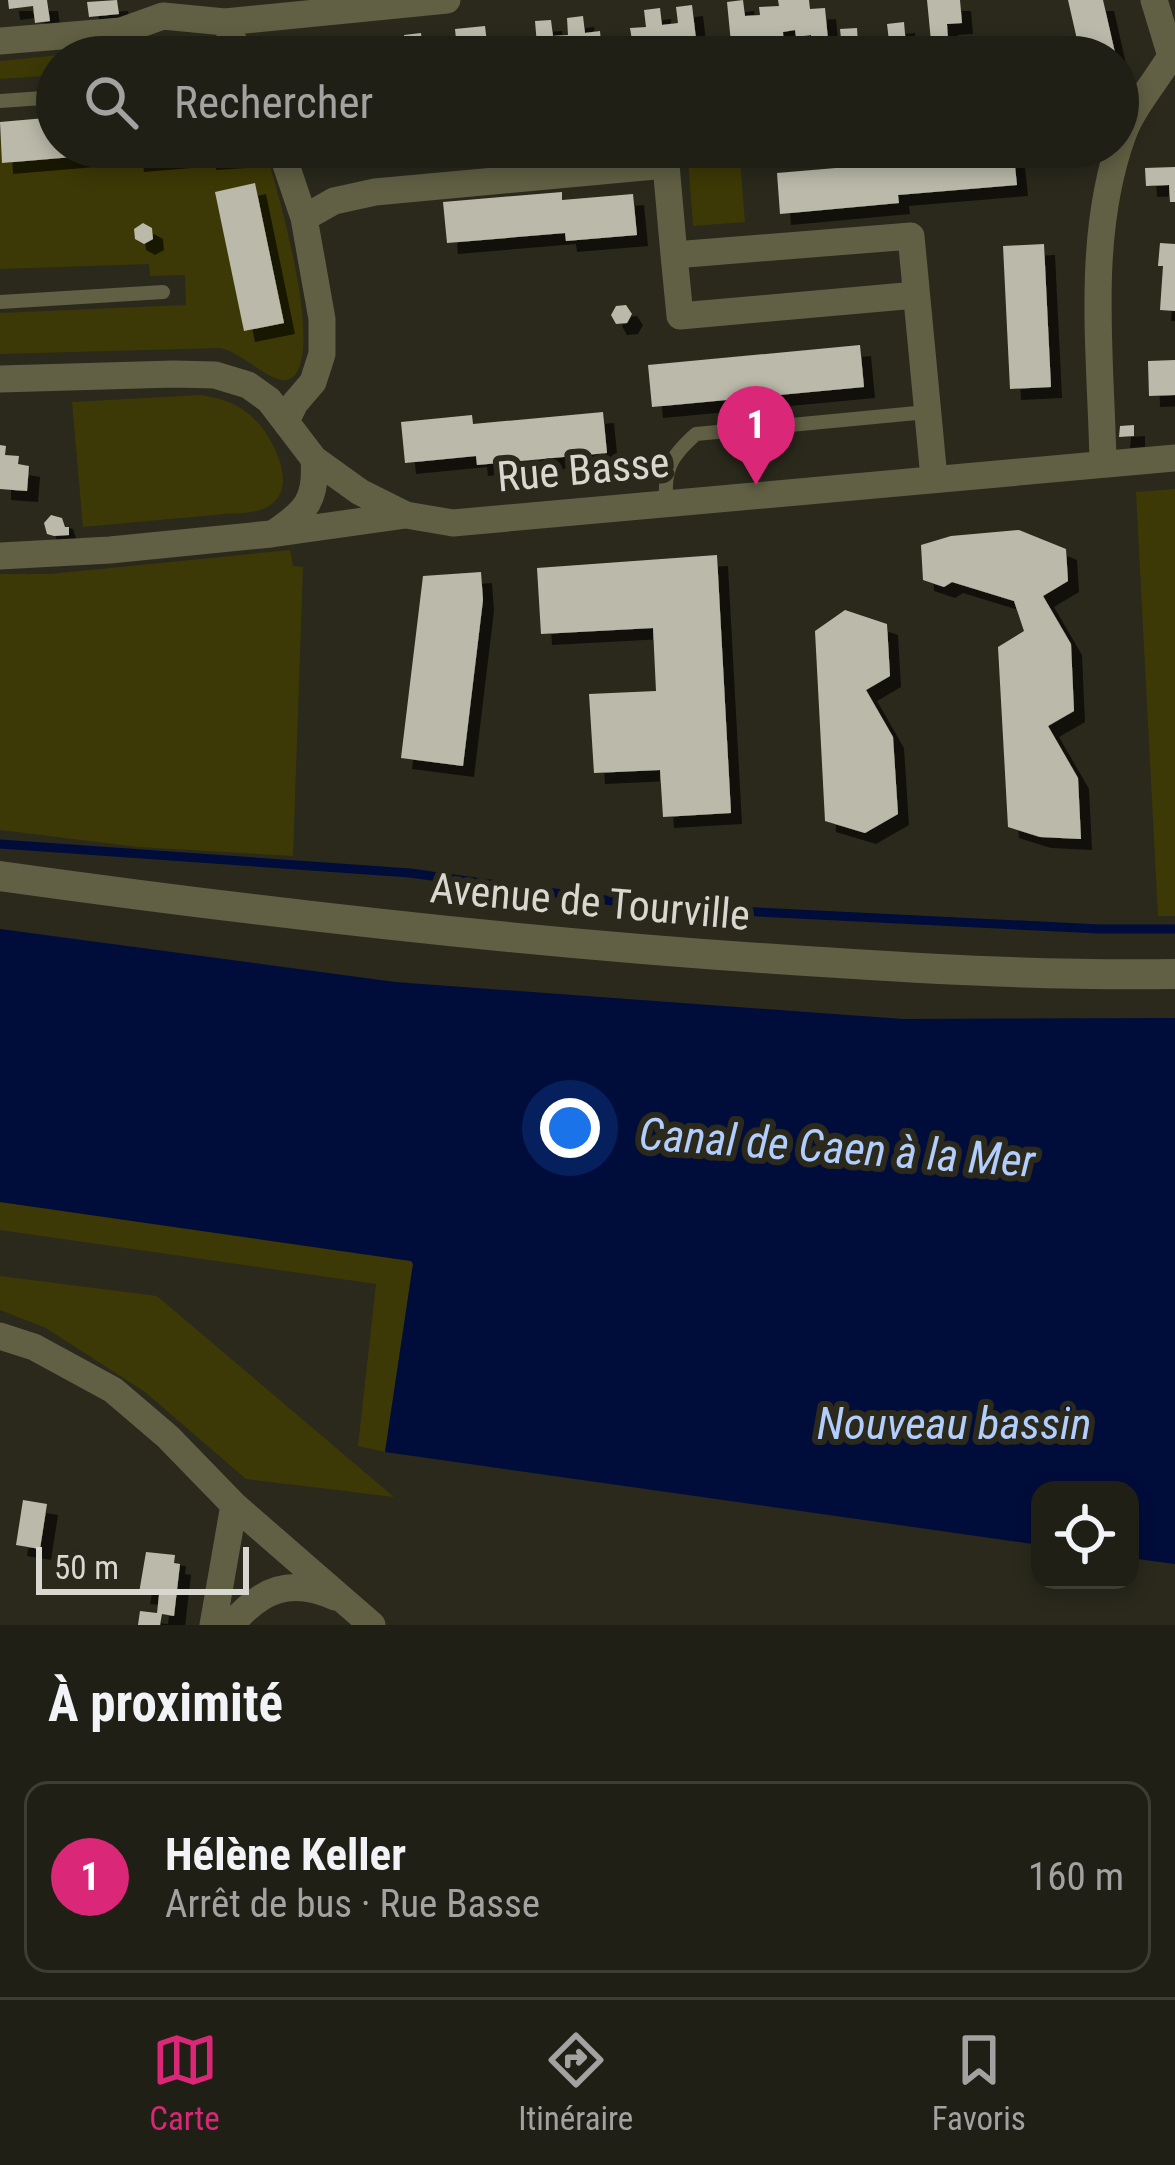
<!DOCTYPE html>
<html lang="fr">
<head>
<meta charset="utf-8">
<style>
	body { margin:0; font-family:"Roboto Condensed",sans-serif; background:#28271e; color:#f1f3f6 }
	.controls { position:absolute; right:36px; bottom:36px; display:grid; overflow:hidden; border-radius:24px; box-shadow:0 6px 18px #0003 }
	.controls button { width:108px; height:108px; display:grid; place-items:center; padding:0; border:0; border-bottom:3px solid #3d3d34; background:#201f15; color:#f1f3f6; font:60px sans-serif }
	.scale { position:absolute; left:36px; bottom:30px; width:213px; box-sizing:border-box; padding-left:12px; border:6px solid #d8d8d0; border-top:0; font-size:33px; line-height:42px; white-space:nowrap; color:#d8d8d0; -webkit-text-stroke:9px #2a291c; paint-order:stroke }
	.you { position:absolute; left:570px; top:1128px; width:42px; height:42px; margin:-30px; border:9px solid #fff; border-radius:50%; background:#1a73e8; box-shadow:0 0 0 18px #1a73e833 }
	.badge { display:grid; place-items:center; width:78px; height:78px; border-radius:50%; background:#db2777; color:#fff; font-size:39px; font-weight:700 }
	.pin { position:absolute; translate:-50% -99px; filter:drop-shadow(0 3px 6px #0008) }
	.pin::after { content:''; position:absolute; top:63px; width:42px; height:36px; background:inherit; clip-path:polygon(0 0,100% 0,50% 100%) }
	.list { margin:0; padding:0; list-style:none }
	h2 { display:flex; justify-content:space-between; align-items:center; height:156px; margin:0; padding:0 48px; font-size:51px }
	h2 small { font-size:39px; font-weight:400; color:#a2a2a0 }
	.list li { display:grid; grid-template-columns:78px 1fr auto; gap:36px; align-items:center; box-sizing:border-box; height:192px; margin:0 24px 24px; padding:0 24px; border:3px solid #3d3d34; border-radius:24px }
	.list b { display:block; font-size:45px; white-space:nowrap }
	.list p { margin:0; font-size:39px; white-space:nowrap; color:#a2a2a0 }
	.list em { font-size:39px; font-style:normal; color:#a2a2a0 }
	.icon { flex:none; width:66px; height:66px; fill:none; stroke:currentColor; stroke-width:2; stroke-linecap:round; stroke-linejoin:round }
	.map { position:relative; flex:none; width:1175px; height:1625px; overflow:hidden }
	.search { position:absolute; background:#201f15; box-shadow:0 6px 18px #0003; left:36px; right:36px; top:36px; height:132px; display:flex; align-items:center; gap:30px; box-sizing:border-box; padding:0 42px; border-radius:66px; color:#a2a2a0; font-size:45px }
	.sheet { height:372px; background:#201f15 }
	nav { display:flex; justify-content:space-around; align-items:center; box-sizing:border-box; height:168px; border-top:3px solid #3d3d34; background:#201f15; font-size:33px; color:#a2a2a0 }
	nav a { display:grid; justify-items:center; gap:6px }
	nav .on { color:#db2777 }
	.map>svg:first-child { display:block }
	.green { fill:#3d3906 }
	.water { fill:#000c3a }
	.lines { fill:none; stroke-linecap:round; stroke-linejoin:round }
	.stream { stroke:#000c3a; stroke-width:9 }
	.building { fill:#bbbaaa; filter:url(#shadow) }
	.service { stroke:#616044; stroke-width:14 }
	.minor { stroke:#616044; stroke-width:27 }
	.tertiary { stroke:#616044; stroke-width:30 }
	.labels { text-anchor:middle; stroke-width:12; stroke-linejoin:round; paint-order:stroke }
	.street-label { font-size:42px; fill:#d8d8d0; stroke:#2a291c }
	.water-label { font-size:45px; font-style:italic; fill:#b1cefe; stroke:#2a291c }
</style>
</head>
<body>
<div class="map">
<svg width="1175" height="1625" viewBox="0 0 1175 1625">
	<defs>
		<filter id="shadow"><feDropShadow dx="11" dy="11" stdDeviation="0" flood-color="#0009"/></filter>
	</defs>
	<rect width="100%" height="100%" fill="#2a291c"/>
	<path class="green" d="M 178,43 L 207,48 L 221,57 L 57,57 L 57,75 L 0,79 L 0,61 Z
		M 0,133 L 3,163 L 132,152 L 205,155 L 206,159 L 235,157 L 235,147 L 264,147 C 274,176 332,372 286,380 C 271,383 240,351 220,348 L 0,354 L 0,313 L 186,305 L 185,275 L 150,276 L 149,264 L 0,269 Z
		M 687,147 L 739,147 L 745,222 L 693,226 Z
		M 201,395 C 232,400 252,410 269,438 C 280,457 294,490 269,506 C 255,515 230,513 214,515 C 170,519 126,523 83,527 L 72,402 Z
		M 1175,489 L 1175,916 L 1158,916 L 1136,492 Z
		M 290,550 L 293,566 L 303,567 L 293,856 L 138,847 L 0,830 L 0,574 L 50,574 Z
		M 0,1202 L 411,1261 L 413,1264 L 385,1452 L 358,1446 L 376,1284 L 0,1230 Z
		M 0,1276 L 157,1296 L 394,1497 L 246,1479 L 145,1392 L 46,1328 L 0,1310 Z"/>
	<path class="water" d="M 0,929 L 395,982 L 903,1019 L 1175,1018 L 1175,1564 L 1130,1558 L 1130,1490 L 1040,1490 L 1040,1545 L 385,1452 L 413,1264 L 411,1261 L 0,1202 Z"/>
	<g class="lines">
		<path class="stream" d="M 0,844 L 410,873 L 656,907 L 1099,929 L 1175,929"/>
	</g>
	<path class="building" d="M 8,0 L 47,0 L 50,21 L 35,23 L 33,6 L 9,9 Z
		M 117,0 L 119,14 L 89,17 L 87,2 Z
		M 743,0 L 745,16 L 760,15 L 759,7 L 779,6 L 778,0 L 809,0 L 810,9 L 825,8 L 829,50 L 813,51 L 811,35 L 796,37 L 795,30 L 783,32 L 784,49 L 764,51 L 765,56 L 748,57 L 746,42 L 731,43 L 727,2 Z
		M 927,0 L 960,0 L 962,23 L 947,24 L 948,40 L 931,41 Z
		M 1068,0 L 1103,0 L 1116,57 L 1081,57 Z
		M 692,5 L 697,47 L 681,49 L 682,57 L 666,57 L 665,50 L 649,52 L 650,57 L 633,57 L 633,54 L 602,57 L 538,57 L 535,21 L 551,20 L 553,36 L 568,35 L 567,18 L 583,16 L 585,33 L 600,31 L 601,43 L 632,40 L 630,28 L 646,27 L 644,10 L 660,8 L 662,25 L 678,23 L 676,7 Z
		M 904,22 L 907,57 L 843,57 L 840,29 L 857,28 L 858,44 L 883,42 L 889,41 L 887,24 Z
		M 485,26 L 487,43 L 502,41 L 504,57 L 406,57 L 404,35 L 421,33 L 423,50 L 437,48 L 437,41 L 456,39 L 455,29 Z
		M 57,117 L 57,147 L 235,147 L 236,157 L 205,159 L 205,155 L 133,161 L 132,152 L 2,163 L 0,122 Z
		M 980,147 L 1013,147 L 1017,185 L 898,195 L 899,203 L 780,214 L 777,173 L 895,163 L 895,154 Z
		M 1175,167 L 1175,202 L 1170,202 L 1169,185 L 1146,186 L 1145,168 Z
		M 255,183 L 284,323 L 244,331 L 215,192 Z
		M 562,192 L 562,200 L 633,194 L 637,235 L 566,241 L 565,233 L 447,243 L 443,202 Z
		M 143,223 L 152,228 L 153,239 L 144,244 L 135,239 L 134,229 Z
		M 1160,243 L 1175,244 L 1175,311 L 1160,310 L 1163,266 L 1158,266 Z
		M 1044,244 L 1051,387 L 1010,389 L 1003,246 Z
		M 626,305 L 632,314 L 627,323 L 616,324 L 611,315 L 616,306 Z
		M 860,345 L 864,387 L 652,407 L 648,365 Z
		M 1175,360 L 1175,395 L 1149,396 L 1148,361 Z
		M 603,412 L 607,453 L 477,465 L 476,456 L 405,463 L 401,422 L 472,415 L 473,424 Z
		M 1134,425 L 1134,436 L 1119,437 L 1120,426 Z
		M 0,445 L 6,446 L 5,455 L 19,456 L 18,464 L 29,466 L 27,491 L 0,489 Z
		M 51,515 L 62,518 L 65,527 L 69,527 L 69,535 L 54,536 L 47,534 L 44,523 Z
		M 1019,530 L 1066,549 L 1068,581 L 1043,596 L 1071,644 L 1074,711 L 1048,726 L 1078,778 L 1081,839 L 1040,837 L 1008,827 L 998,647 L 1024,631 L 1014,601 L 952,582 L 944,587 L 923,580 L 921,545 L 951,536 Z
		M 717,555 L 731,813 L 663,817 L 660,770 L 594,773 L 589,694 L 656,691 L 653,628 L 541,634 L 537,568 Z
		M 481,572 L 483,600 L 463,766 L 401,758 L 423,576 Z
		M 845,610 L 887,624 L 890,676 L 866,690 L 893,737 L 898,814 L 865,833 L 825,821 L 815,631 Z
		M 23,1500 L 47,1504 L 40,1549 L 16,1545 Z
		M 146,1552 L 175,1555 L 174,1563 L 180,1564 L 174,1616 L 162,1614 L 160,1625 L 138,1625 L 140,1611 L 157,1613 L 159,1595 L 139,1593 Z"/>
	<g class="lines">
		<path class="service" d="M 0,101 L 57,97
			M 0,302 L 163,292
			M 666,503 C 664,469 670,457 696,434 L 927,412"/>
		<path class="minor" d="M 225,22 L 241,57
			M 0,41 L 121,31 L 163,16 L 225,22 L 447,0
			M 280,147 L 304,218 L 322,319 L 322,354 L 313,382 L 295,403 L 286,421
			M 304,218 L 334,201 L 375,192 L 666,165 L 674,255 L 911,236 L 934,478
			M 674,255 L 680,316 L 916,295
			M 0,379 L 174,374 L 215,375 L 248,385 L 269,400 L 314,459 L 360,492 L 406,515
			M 1103,463 C 1101,355 1085,238 1123,134 C 1133,107 1156,81 1171,56 L 1154,0
			M 274,533 C 307,511 317,499 314,459
			M 0,556 L 110,550 L 271,534 L 406,515 L 453,523 L 1175,458
			M 0,1336 L 34,1347 L 113,1390 L 168,1437 L 234,1505 L 372,1625
			M 213,1625 L 234,1505
			M 231,1625 C 261,1589 291,1577 335,1597"/>
		<path class="tertiary" d="M 0,876 C 258,912 516,942 776,959 C 909,968 1042,976 1175,974"/>
	</g>
	<g class="labels">
		<g class="street-label">
			<text transform="translate(583 469) rotate(-5)" y="15">Rue Basse</text>
			<text transform="translate(590 901) rotate(5)" y="15">Avenue de Tourville</text>
		</g>
		<g class="water-label">
			<text transform="translate(837 1147) rotate(4)" y="16">Canal de Caen à la Mer</text>
			<text x="954" y="1439">Nouveau bassin</text>
		</g>
	</g>
</svg>
<div class="controls">
<button><svg class="icon" aria-label="locate" viewBox="0 0 24 24"><circle cx="12" cy="12" r="6"/><path d="M12 2v4M12 18v4M2 12h4M18 12h4"/></svg></button>
</div>
<div class="scale">50 m</div>
<div class="you"></div>
<div class="pin badge" style="left:756px;top:485px">1</div>
<div class="search"><svg class="icon" aria-label="search" viewBox="0 0 24 24"><circle cx="10" cy="10" r="6"/><path d="M15 15l6 6"/></svg>Rechercher</div>
</div>
<section class="sheet">
<h2>À proximité<small></small></h2>
<ul class="list">
<li><span class="badge">1</span><div><b>Hélène Keller</b><p>Arrêt de bus · Rue Basse</p></div><em>160 m</em></li>
</ul>
</section>
<nav>
<a class="on"><svg class="icon" aria-label="map" viewBox="0 0 24 24"><path d="M3 6l6-2 6 2 6-2v14l-6 2-6-2-6 2zM9 4v14M15 6v14"/></svg>Carte</a>
<a><svg class="icon" aria-label="directions" viewBox="0 0 24 24"><path d="M12 3l9 9-9 9-9-9zM9 14v-3h6M13 9l2 2-2 2"/></svg>Itinéraire</a>
<a><svg class="icon" aria-label="saved" viewBox="0 0 24 24"><path d="M7 4h10v16l-5-4-5 4z"/></svg>Favoris</a>
</nav>
</body>
</html>
